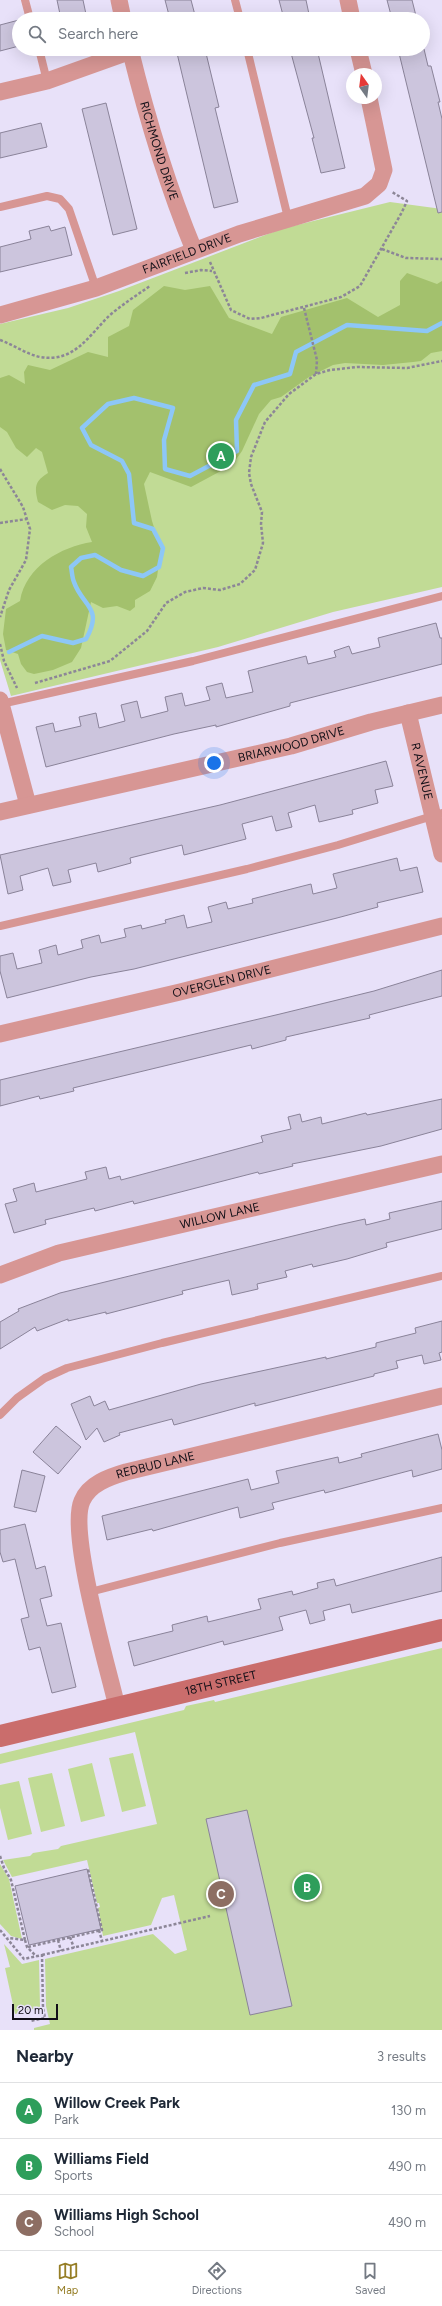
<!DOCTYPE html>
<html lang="en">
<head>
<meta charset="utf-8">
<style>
	body { margin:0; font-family:Figtree,sans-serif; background:#f6f6f7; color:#1f2937 }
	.compass { position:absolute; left:346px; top:68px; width:36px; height:36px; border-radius:50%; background:#fff; box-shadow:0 4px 16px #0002; rotate:346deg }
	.scale { position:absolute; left:12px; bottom:10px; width:46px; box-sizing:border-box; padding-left:4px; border:2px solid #131018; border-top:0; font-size:11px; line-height:14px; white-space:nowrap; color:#131018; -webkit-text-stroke:3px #e8e1f9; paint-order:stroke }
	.you { position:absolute; left:214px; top:763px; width:14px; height:14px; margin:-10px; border:3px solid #fff; border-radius:50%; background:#1a73e8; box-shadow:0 0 0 6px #1a73e833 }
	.badge { display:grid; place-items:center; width:26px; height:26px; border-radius:50%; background:#967e26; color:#fff; font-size:13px; font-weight:700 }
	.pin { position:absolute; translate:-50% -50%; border:2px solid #fff; box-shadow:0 1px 4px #0006 }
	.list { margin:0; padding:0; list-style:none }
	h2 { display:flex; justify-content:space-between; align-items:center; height:52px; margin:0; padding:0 16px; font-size:17px }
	h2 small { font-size:13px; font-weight:400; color:#747a83 }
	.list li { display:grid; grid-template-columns:26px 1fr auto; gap:12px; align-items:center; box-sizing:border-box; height:56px; padding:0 16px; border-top:1px solid #e0e1e3 }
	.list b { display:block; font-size:15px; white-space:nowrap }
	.list p { margin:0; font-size:13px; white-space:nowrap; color:#747a83 }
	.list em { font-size:13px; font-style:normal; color:#747a83 }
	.icon { flex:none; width:22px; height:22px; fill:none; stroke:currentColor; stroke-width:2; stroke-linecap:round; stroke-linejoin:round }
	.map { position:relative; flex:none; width:442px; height:2030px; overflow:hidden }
	.search { position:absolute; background:#fff; box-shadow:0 4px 16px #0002; left:12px; right:12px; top:12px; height:44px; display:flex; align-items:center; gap:10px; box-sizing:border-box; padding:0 14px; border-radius:22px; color:#747a83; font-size:15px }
	.sheet { height:220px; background:#fff }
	nav { display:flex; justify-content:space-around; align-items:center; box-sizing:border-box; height:56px; border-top:1px solid #e0e1e3; background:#fff; font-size:11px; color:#747a83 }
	nav a { display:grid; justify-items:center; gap:2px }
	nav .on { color:#967e26 }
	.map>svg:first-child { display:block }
	.green { fill:#c1db95 }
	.forest { fill:#a3c16d }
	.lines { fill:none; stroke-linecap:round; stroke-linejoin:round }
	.stream { stroke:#8dc7f7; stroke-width:4.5 }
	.building { fill:#ccc5dd; stroke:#8a8399 }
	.path { stroke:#8c8697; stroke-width:2.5; stroke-dasharray:3 2; stroke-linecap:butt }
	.lane { stroke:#d79694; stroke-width:8 }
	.street { stroke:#d79694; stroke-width:17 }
	.secondary { stroke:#ca6d6c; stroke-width:22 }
	.labels { text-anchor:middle; stroke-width:3; stroke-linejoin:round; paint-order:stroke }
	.street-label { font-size:12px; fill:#131018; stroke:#e8e1f9 }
</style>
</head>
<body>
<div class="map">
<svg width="442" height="2030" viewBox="0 0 442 2030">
	<rect width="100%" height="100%" fill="#e8e1f9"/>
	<path class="green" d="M 390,202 L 442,209 L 442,587 L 333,612 L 218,647 L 11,696 L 0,660 L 0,324 L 68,308 L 119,291 L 281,229 Z
		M 442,1648 L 442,2030 L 34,2030 L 34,2028 L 50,2024 L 46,2006 L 45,1959 L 153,1934 L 175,1954 L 187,1950 L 174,1895 L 162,1898 L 151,1925 L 103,1936 L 98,1908 L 100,1907 L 99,1903 L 97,1903 L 87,1860 L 12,1877 L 3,1860 L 30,1856 L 33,1853 L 58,1849 L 61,1846 L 157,1824 L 135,1732 L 0,1764 L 0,1754 L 184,1710 L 186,1706 L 214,1700 L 215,1702 Z
		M 133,1753 L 146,1806 L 122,1812 L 109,1758 Z
		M 92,1763 L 105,1816 L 81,1822 L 68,1769 Z
		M 52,1773 L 65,1826 L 41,1832 L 28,1778 Z
		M 19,1781 L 32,1834 L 8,1840 L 0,1808 L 0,1785 Z
		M 0,1864 L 9,1879 L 22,1939 L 11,1936 L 0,1924 Z
		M 4,1944 L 22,1964 L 39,1960 L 40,2007 L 15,2014 L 5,1968 L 10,1967 Z"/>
	<path class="forest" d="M 407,273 L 437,284 L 442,281 L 442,351 L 431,353 L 421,361 L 413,362 L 383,365 L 345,363 L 333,365 L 309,377 L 281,397 L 271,400 L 259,414 L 242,451 L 232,465 L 191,487 L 150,472 L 144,484 L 152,521 L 161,549 L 157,577 L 150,591 L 135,600 L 135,607 L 130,611 L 117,606 L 103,608 L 91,602 L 81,648 L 72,662 L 53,670 L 34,674 L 27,672 L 21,664 L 18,654 L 6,650 L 3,634 L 6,609 L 20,601 C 26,566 61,547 92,542 L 86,527 L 87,514 L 78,506 L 65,505 L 52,510 L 38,502 C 34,487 35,481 48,473 L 42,452 L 36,448 L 27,457 L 16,448 L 7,432 L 0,427 L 0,378 L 9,375 L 25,384 L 24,372 L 28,365 L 50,370 L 88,352 L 108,357 L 108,337 L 129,326 L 133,310 L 164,286 L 185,290 L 210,286 L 229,318 L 272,334 L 281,317 L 347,298 L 378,317 L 400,305 L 400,281 Z"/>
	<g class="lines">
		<path class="stream" d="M 9,652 L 42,636 L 73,643 L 86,639 C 104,607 82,606 74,582 C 72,578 72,571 71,567 L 81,558 L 95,555 L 121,570 L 143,576 L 159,567 L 163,548 L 153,529 L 134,523 L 129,474 L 122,461 L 91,445 L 82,428 L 108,404 L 134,398 L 173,408 L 164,440 L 165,469 L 190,476 L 237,451 L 236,420 L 254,385 L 290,374 L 296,352 L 347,325 L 427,331 L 442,323"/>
	</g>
	<path class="building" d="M 57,0 L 83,0 L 87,19 L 61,19 Z
		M 165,0 L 191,0 L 196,19 L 170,19 Z
		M 279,0 L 306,0 L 310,19 L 284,19 Z
		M 387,0 L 412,0 L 416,16 L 392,19 Z
		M 19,20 L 19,46 L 0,51 L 0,25 Z
		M 176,49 L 205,49 L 219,107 L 215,108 L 238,202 L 214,208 Z
		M 308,49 L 317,49 L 345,168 L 321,173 L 312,138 L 314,138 L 291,53 Z
		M 398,49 L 424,49 L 428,66 L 431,66 L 440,102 L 438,102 L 442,119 L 442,212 L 438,213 Z
		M 106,103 L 137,229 L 113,235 L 82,109 Z
		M 41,123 L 47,147 L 0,158 L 0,133 Z
		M 49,226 L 51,231 L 65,227 L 72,255 L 0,272 L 0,247 L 31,239 L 29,231 Z
		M 436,623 L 440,638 L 442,638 L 442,664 L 290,703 L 290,706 L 216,727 L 216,725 L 174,734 L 46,767 L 36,727 L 53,723 L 55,732 L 81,726 L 79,717 L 96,713 L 99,728 L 125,721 L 121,705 L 137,701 L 141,718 L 168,711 L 165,697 L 182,693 L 185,706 L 210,700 L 206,687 L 222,683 L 226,698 L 253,692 L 248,671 L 306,656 L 308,664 L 336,657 L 334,651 L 349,646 L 352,654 L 380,647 L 378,638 Z
		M 386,761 L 393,786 L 375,790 L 378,803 L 352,810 L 353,814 L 319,822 L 315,805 L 288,813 L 292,827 L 276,831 L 272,816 L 242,824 L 246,839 L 184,855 L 182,845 L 130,858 L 131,863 L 98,872 L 96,863 L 68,870 L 71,882 L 53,886 L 48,868 L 20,876 L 23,890 L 8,894 L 0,855 L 220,805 Z
		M 397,858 L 400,871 L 417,867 L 423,892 L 377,903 L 378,907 L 337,918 L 134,969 L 91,977 L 7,998 L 0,971 L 0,956 L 13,953 L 17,969 L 42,963 L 39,950 L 56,945 L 58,955 L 83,948 L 81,940 L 99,935 L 101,943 L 126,937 L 124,929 L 141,925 L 142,929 L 166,923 L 165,920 L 184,915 L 187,928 L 212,922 L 208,907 L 226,902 L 228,909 L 253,903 L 252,899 L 311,884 L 313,894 L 337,888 L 333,874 Z
		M 442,970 L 442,996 L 369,1015 L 370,1018 L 286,1037 L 286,1040 L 252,1049 L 251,1045 L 73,1088 L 74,1091 L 40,1099 L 39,1096 L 0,1106 L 0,1080 L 280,1014 L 374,991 Z
		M 442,1099 L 442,1129 L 381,1146 L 292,1164 L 293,1166 L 259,1174 L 258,1172 L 134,1204 L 133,1201 L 95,1211 L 94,1208 L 45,1220 L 46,1224 L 14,1233 L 5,1204 L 17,1201 L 13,1189 L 34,1183 L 36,1192 L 87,1179 L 85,1172 L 106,1167 L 109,1179 L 120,1176 L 121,1180 L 263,1142 L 261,1136 L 291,1129 L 288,1117 L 300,1114 L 302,1122 L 321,1117 L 322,1124 L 366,1113 L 367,1115 Z
		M 442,1201 L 442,1229 L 386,1243 L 387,1247 L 347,1259 L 313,1267 L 312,1264 L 285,1271 L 287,1277 L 257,1284 L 258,1289 L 232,1295 L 229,1280 L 182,1291 L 183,1294 L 106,1314 L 106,1312 L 68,1321 L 68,1319 L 37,1331 L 35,1327 L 0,1349 L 0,1322 L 19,1311 L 18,1309 L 60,1293 L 338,1225 L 365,1219 L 366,1225 L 390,1219 L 389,1213 Z
		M 442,1321 L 442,1352 L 439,1353 L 441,1360 L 424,1364 L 422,1355 L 396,1361 L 398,1368 L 374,1374 L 374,1376 L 255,1406 L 255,1403 L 174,1425 L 172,1419 L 119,1433 L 120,1435 L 104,1442 L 97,1428 L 86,1440 L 71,1404 L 90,1396 L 94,1406 L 105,1401 L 109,1410 L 201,1384 L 326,1357 L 326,1359 L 376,1347 L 376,1343 L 416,1333 L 415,1328 Z
		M 56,1426 L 81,1447 L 58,1474 L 33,1452 Z
		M 438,1434 L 442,1450 L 442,1469 L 413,1477 L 412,1470 L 325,1493 L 324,1490 L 272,1503 L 274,1509 L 240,1518 L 238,1507 L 153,1531 L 152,1529 L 107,1540 L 102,1516 L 248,1479 L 251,1490 L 279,1483 L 276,1471 L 338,1457 L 339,1463 L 362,1457 L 361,1454 Z
		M 22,1470 L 45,1476 L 36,1512 L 14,1507 Z
		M 25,1524 L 36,1569 L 45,1566 L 52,1596 L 40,1599 L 47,1626 L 61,1623 L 76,1687 L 52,1693 L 40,1647 L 29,1650 L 21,1619 L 29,1617 L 15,1559 L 3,1562 L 0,1552 L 0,1530 Z
		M 442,1557 L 442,1591 L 352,1613 L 350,1604 L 323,1611 L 325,1620 L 310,1624 L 306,1610 L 279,1617 L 283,1630 L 224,1645 L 223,1641 L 134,1666 L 128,1642 L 173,1631 L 172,1625 L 207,1616 L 208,1622 L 261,1609 L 258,1599 L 292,1591 L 293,1595 L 318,1588 L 317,1583 L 334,1579 L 336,1586 Z
		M 247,1810 L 292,2006 L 250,2015 L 206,1819 Z
		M 87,1869 L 101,1929 L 29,1945 L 15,1886 Z"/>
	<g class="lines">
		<path class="path" d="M 382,249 L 406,258 L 442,259
			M 210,262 L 231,310 L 250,319 L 261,318 L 341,297 L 360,286 L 402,212 L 407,201 L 392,192
			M 185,273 L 201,270 L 212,271
			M 304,308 L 317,360 L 316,374
			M 0,340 C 14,345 26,354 40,357 C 75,363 89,335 110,315 C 123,304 137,295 150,286
			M 0,469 L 23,507 L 30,529 L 26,560 L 9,590 L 0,617
			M 0,523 L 27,519
			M 0,644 L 4,661 L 17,688
			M 35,683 L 110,661 L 147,631 L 166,603 L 185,592 L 203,588 L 220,590 L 240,584 L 255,570 L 263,543 L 261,524 L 262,512 L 251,484 L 249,473 L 251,457 L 265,422 L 289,394 L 316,374 L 330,370 L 357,367 L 407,368 L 442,361
			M 0,1856 L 4,1868 L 11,1880 L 25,1940 L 8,1938
			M 0,1930 L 24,1959 L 42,1955 L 43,2008 L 45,2018 L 30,2021
			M 99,1930 L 102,1941
			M 70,1937 L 74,1948
			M 25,1940 L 27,1947 L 36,1956
			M 58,1940 L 61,1951
			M 28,1947 L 102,1930 L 88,1869
			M 42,1955 L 210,1916"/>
		<path class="lane" d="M 25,0 L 30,19
			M 235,0 L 240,19
			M 39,49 L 47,81
			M 247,49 L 288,218
			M 0,207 L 47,196 L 60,199 L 69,209 L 96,288
			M 1,704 L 193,661 L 442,596
			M 0,926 L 247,869 L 338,845 L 442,813
			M 0,1415 L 17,1398 L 45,1378 L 67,1368 L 162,1343 L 442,1276
			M 90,1592 L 280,1543 L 442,1508"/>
		<g class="street">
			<path d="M 119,0 L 123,19"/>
			<path d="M 348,0 L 352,19"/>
			<path id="s1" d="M 130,49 C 147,118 167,185 194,250"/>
			<path d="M 358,49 L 364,74"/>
			<path d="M 0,92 L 47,81 L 131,51"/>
			<path id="s2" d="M 0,315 L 96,288 L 239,234 L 365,196 L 379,184 L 384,170 L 369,98"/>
			<path d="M 0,700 L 28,805"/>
			<path id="s3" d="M 408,713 L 442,854"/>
			<path id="s4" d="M 0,812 L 291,746 L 371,722 L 442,705"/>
			<path id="s5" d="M 0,1034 L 180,992 L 442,926"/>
			<path id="s6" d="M 0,1275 L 59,1253 L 442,1164"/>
			<path id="s7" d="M 117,1707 C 108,1668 68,1532 82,1501 C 89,1484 109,1477 126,1472 L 442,1396"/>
		</g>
		<path class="secondary" id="s8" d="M 0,1736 L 442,1630"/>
	</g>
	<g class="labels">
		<g class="street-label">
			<text dy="4" stroke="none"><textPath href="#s1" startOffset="106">RICHMOND DRIVE</textPath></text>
			<text dy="4" stroke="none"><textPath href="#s2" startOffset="197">FAIRFIELD DRIVE</textPath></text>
			<text dy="4" stroke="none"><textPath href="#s4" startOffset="299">BRIARWOOD DRIVE</textPath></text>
			<text dy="4" stroke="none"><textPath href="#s3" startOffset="60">R AVENUE</textPath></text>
			<text dy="4" stroke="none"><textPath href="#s5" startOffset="228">OVERGLEN DRIVE</textPath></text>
			<text dy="4" stroke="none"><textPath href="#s6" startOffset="228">WILLOW LANE</textPath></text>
			<text dy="4" stroke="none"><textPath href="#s7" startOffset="295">REDBUD LANE</textPath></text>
			<text dy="4" stroke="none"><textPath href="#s8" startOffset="227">18TH STREET</textPath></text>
		</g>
	</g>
</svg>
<svg class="compass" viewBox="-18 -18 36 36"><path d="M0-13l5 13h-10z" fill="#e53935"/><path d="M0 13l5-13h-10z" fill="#747a83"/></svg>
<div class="scale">20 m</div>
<div class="you"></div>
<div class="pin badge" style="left:221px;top:456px;background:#2e9e5b">A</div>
<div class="pin badge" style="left:307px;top:1887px;background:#2e9e5b">B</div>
<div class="pin badge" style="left:221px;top:1894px;background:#8d6e63">C</div>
<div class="search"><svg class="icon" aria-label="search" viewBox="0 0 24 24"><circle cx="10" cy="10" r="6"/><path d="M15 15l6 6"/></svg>Search here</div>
</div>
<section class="sheet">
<h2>Nearby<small>3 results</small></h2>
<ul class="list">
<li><span class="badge" style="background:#2e9e5b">A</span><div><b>Willow Creek Park</b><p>Park</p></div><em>130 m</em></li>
<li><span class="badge" style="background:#2e9e5b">B</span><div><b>Williams Field</b><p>Sports</p></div><em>490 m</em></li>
<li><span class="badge" style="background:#8d6e63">C</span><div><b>Williams High School</b><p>School</p></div><em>490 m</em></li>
</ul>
</section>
<nav>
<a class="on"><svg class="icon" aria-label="map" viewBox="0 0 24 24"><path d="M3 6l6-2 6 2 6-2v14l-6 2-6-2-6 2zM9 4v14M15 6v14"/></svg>Map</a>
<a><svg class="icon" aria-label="directions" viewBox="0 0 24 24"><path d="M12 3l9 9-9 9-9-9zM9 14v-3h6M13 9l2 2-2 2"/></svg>Directions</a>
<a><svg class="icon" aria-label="saved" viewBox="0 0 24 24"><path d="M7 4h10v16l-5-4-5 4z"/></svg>Saved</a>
</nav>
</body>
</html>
